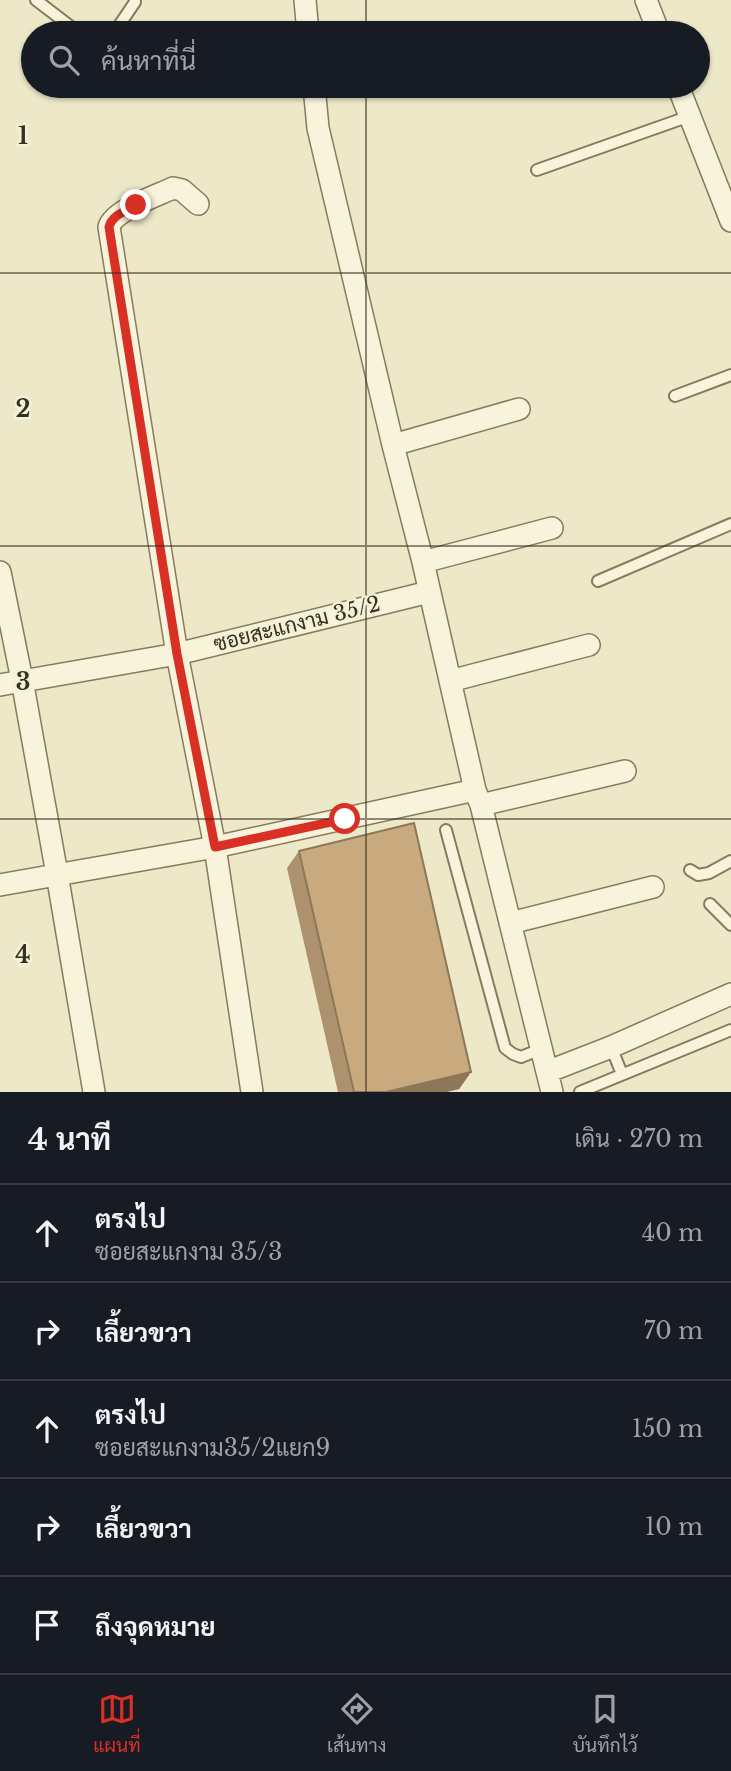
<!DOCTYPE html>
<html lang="th">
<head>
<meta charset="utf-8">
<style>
	body { margin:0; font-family:"Libre Baskerville",Sarabun,serif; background:#20242c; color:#f1f3f6 }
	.stop { position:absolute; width:21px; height:21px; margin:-16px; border:5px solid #d93025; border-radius:50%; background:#fff }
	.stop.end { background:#d93025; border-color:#fff; box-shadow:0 2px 7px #0008 }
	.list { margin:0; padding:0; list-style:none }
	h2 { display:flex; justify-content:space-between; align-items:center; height:91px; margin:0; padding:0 28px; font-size:30px }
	h2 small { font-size:23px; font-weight:400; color:#9ea1a6 }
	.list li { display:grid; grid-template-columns:46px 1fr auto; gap:21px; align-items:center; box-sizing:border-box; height:98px; padding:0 28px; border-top:2px solid #363941 }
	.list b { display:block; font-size:26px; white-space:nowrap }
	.list p { margin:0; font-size:23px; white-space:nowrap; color:#9ea1a6 }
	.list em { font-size:23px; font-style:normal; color:#9ea1a6 }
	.icon { flex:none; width:38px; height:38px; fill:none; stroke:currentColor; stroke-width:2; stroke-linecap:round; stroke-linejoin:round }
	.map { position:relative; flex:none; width:731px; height:1092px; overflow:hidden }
	.search { position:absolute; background:#171b24; box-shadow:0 2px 5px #0004; left:21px; right:21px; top:21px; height:77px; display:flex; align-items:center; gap:18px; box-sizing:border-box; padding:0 24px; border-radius:38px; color:#9ea1a6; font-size:26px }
	.sheet { height:581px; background:#171b24 }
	nav { display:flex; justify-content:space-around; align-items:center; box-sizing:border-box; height:98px; border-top:2px solid #363941; background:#171b24; font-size:19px; color:#9ea1a6 }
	nav a { display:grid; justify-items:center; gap:4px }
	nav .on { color:#d93025 }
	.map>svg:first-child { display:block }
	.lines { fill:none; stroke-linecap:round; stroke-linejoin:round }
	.service-casing { stroke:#887b5d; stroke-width:14 }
	.minor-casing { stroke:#887b5d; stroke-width:24 }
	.service { stroke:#f8f4db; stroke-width:10 }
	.minor { stroke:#f8f4db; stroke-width:21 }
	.wall { fill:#ad926d }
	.shaded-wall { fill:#8d7759 }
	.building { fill:#c9aa7f; stroke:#8d7759; stroke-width:2 }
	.route { stroke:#d93025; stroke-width:9 }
	.grid { fill:none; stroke:#393020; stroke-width:2; stroke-opacity:0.55 }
	.labels { text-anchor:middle; stroke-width:5; stroke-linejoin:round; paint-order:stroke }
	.street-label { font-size:21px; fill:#393020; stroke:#f4f1d7 }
	.grid-label { font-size:23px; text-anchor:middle; font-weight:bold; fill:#393020; stroke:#f4f1d7; stroke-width:5; stroke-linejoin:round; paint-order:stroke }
</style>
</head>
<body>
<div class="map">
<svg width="731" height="1092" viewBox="0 0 731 1092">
	<rect width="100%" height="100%" fill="#ede8c8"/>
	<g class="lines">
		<g class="service-casing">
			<path id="service" d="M 36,0 L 79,33
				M 114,33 L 135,2
				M 537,170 L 690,116
				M 675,396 L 731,375
				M 598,581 L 731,524
				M 446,830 L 505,1048 L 513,1054 L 521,1057 L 541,1049
				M 690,870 L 698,875 L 709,873 L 731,861
				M 710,904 L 731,925
				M 611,1047 L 622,1074
				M 580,1092 L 731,1030"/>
		</g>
		<g class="minor-casing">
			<path id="minor" d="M 305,0 L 308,33
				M 646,0 L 659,33
				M 314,86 L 318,128 L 393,445 L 423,562 L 475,790 L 481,805 L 552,1092
				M 678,86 L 731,221
				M 198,204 L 182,190 L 173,188 C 156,196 114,210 109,227 L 177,654 L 215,847 L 252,1092
				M 393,445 L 519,409
				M 423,562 L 552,528
				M 0,572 L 22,680 L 57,874 L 94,1092
				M 450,681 L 589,645
				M 0,685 L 177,654 L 429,592
				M 481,805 L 625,771
				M 0,885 L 215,847 L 475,790
				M 510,923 L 653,887
				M 547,1072 L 611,1047 L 731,994"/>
		</g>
		<use href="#service" class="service"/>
		<use href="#minor" class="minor"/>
	</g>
	<path class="wall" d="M 299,851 L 471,1072 L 459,1089 L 446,1092 L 338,1092 L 287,868 Z"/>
	<path class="shaded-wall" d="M 471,1072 L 459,1089 L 446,1092 L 386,1092 Z"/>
	<path class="building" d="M 414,823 L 471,1072 L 386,1092 L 354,1092 L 299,851 Z"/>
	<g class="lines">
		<path class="route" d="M 136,205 C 126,211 112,215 109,227 L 177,654 L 215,847 L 345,819"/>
	</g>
	<path class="grid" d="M 366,0 L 366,33M 366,86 L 366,1092M 0,273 L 731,273M 0,546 L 731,546M 0,819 L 731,819"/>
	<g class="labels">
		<g class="street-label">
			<text transform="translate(297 624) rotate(-14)" y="7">ซอยสะแกงาม 35/2</text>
		</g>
	</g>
	<g class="grid-label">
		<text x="23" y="144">1</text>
		<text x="23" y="417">2</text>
		<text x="23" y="690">3</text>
		<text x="23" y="963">4</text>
	</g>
</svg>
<div class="stop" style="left:345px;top:819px"></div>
<div class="stop end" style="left:136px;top:205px"></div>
<div class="search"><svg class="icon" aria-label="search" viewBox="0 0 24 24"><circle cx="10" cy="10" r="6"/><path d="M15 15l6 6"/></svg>ค้นหาที่นี่</div>
</div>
<section class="sheet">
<h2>4 นาที<small>เดิน · 270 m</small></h2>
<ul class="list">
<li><svg class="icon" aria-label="ahead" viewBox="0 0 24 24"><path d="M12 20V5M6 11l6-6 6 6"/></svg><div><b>ตรงไป</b><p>ซอยสะแกงาม 35/3</p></div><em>40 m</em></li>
<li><svg class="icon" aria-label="right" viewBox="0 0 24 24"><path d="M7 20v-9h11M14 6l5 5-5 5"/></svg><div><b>เลี้ยวขวา</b></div><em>70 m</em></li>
<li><svg class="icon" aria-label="ahead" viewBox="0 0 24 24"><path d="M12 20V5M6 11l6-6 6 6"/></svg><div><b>ตรงไป</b><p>ซอยสะแกงาม35/2แยก9</p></div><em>150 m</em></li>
<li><svg class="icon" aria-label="right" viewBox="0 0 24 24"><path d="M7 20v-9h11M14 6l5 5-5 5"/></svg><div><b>เลี้ยวขวา</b></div><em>10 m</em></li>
<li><svg class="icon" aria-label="arrive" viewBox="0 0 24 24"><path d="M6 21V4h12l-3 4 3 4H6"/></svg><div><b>ถึงจุดหมาย</b></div></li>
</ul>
</section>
<nav>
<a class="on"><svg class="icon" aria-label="map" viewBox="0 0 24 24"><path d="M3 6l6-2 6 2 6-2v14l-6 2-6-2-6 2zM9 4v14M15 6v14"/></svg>แผนที่</a>
<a><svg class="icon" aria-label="directions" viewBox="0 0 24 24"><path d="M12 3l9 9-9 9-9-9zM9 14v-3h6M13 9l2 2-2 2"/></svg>เส้นทาง</a>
<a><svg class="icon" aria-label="saved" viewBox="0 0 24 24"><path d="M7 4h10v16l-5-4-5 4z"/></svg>บันทึกไว้</a>
</nav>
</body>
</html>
